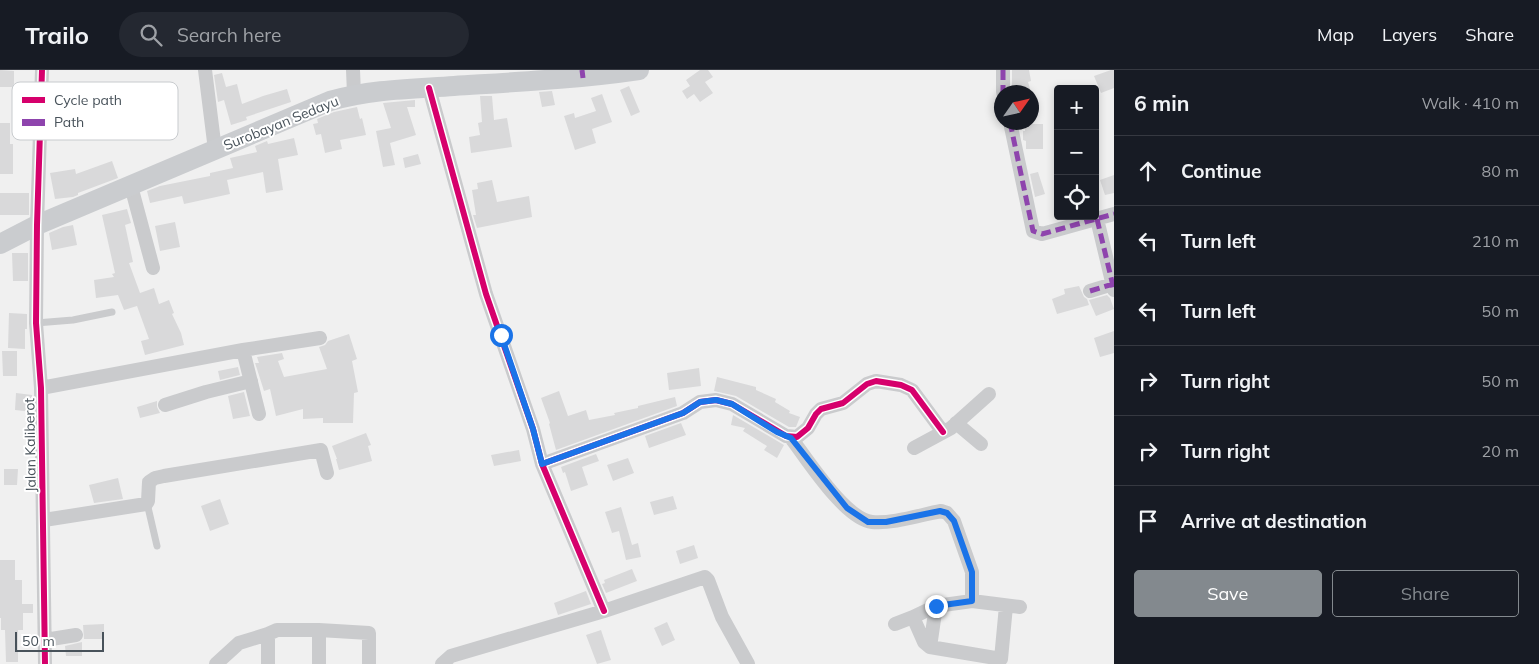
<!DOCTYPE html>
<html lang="en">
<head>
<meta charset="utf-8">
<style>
	body { margin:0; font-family:Mulish,sans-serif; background:#242831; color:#f1f3f6 }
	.controls { position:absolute; right:15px; top:15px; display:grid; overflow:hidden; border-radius:5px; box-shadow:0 2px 8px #0003 }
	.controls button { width:45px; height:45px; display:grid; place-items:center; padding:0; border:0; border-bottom:1px solid #363941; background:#171b24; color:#f1f3f6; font:25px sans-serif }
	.compass { position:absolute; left:994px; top:15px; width:45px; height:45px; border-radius:50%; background:#171b24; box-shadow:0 2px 8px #0003; rotate:56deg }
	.scale { position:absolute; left:15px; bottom:12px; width:89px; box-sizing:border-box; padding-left:5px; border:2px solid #48525a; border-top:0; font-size:14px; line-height:18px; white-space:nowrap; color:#48525a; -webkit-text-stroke:4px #fff; paint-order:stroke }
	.stop { position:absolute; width:15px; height:15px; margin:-11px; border:4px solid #1a73e8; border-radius:50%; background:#fff }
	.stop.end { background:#1a73e8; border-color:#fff; box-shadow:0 1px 5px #0008 }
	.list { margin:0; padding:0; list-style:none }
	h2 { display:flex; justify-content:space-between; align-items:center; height:65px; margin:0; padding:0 20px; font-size:21px }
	h2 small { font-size:16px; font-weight:400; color:#9ea1a6 }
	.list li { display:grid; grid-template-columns:32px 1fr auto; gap:15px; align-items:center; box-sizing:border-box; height:70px; padding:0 20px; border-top:1px solid #363941 }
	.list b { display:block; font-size:19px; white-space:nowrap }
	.list em { font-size:16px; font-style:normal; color:#9ea1a6 }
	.actions { display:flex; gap:10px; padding:15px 20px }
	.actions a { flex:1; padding:11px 0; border:1px solid #83898e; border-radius:5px; text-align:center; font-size:18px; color:#83898e }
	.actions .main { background:#83898e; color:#fff }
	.icon { flex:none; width:28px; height:28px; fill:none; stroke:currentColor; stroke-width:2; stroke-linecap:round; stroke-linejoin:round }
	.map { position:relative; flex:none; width:1114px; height:594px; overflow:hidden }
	header { display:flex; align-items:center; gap:30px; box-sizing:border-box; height:70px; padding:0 25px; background:#171b24; border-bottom:1px solid #363941 }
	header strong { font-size:24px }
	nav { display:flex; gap:28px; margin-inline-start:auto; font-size:18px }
	.search { width:350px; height:45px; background:#242831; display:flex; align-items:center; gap:12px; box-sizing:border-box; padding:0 18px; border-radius:28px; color:#9ea1a6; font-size:19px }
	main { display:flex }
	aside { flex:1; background:#171b24 }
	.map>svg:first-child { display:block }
	.building { fill:#d9d9da }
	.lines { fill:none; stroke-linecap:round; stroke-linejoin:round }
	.service { stroke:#cacbcd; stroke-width:7 }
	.minor { stroke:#cacbcd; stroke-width:14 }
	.secondary { stroke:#cacccf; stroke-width:20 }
	.quiet { stroke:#8e44ad; stroke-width:5; stroke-dasharray:10 5; stroke-linecap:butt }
	.cycleway-casing { stroke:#fff; stroke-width:9 }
	.cycleway { stroke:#d6006c; stroke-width:6 }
	.route { stroke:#1a73e8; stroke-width:6 }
	.labels { text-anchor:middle; stroke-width:4; stroke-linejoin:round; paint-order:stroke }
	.street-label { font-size:14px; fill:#48525a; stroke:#fff }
	.key { fill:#fff; stroke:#c8cbce; stroke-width:1 }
	.key-label { font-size:14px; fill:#48525a }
</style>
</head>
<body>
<header>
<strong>Trailo</strong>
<div class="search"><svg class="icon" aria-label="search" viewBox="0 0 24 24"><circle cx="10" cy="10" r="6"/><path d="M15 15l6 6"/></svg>Search here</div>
<nav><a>Map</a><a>Layers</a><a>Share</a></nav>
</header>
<main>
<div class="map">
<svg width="1114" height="594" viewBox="0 0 1114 594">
	<rect width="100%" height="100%" fill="#f0f0f0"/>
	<path class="building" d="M 0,0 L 14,1 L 14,17 L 0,17 Z
		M 700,0 L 708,0 L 713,7 L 705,12 L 713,23 L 700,32 L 694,24 L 687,29 L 682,21 L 690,16 L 686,10 Z
		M 1012,0 L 1029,0 L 1031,11 L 1028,12 L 1031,22 L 1012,22 Z
		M 1111,0 L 1114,0 L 1114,18 L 1101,23 L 1094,6 Z
		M 222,3 L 226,17 L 237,14 L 242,34 L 263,26 L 287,19 L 291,32 L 246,47 L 247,50 L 231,55 L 224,30 L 218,32 L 214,5 Z
		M 629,16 L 640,42 L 631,46 L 620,20 Z
		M 552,21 L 555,35 L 542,37 L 539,22 Z
		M 602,24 L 612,52 L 592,59 L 596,73 L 575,80 L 564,46 L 574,43 L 575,48 L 596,41 L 591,28 Z
		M 480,26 L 492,26 L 494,50 L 507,48 L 512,77 L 471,83 L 469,67 L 480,65 L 478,53 L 482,52 Z
		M 415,30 L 415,37 L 407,37 L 416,65 L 390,73 L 395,95 L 383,97 L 376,61 L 391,58 L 383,33 Z
		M 357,37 L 360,49 L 362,48 L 366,65 L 340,70 L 342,79 L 325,83 L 321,64 L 316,65 L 313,54 L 318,53 L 317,49 L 334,42 Z
		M 0,53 L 10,53 L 10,74 L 13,74 L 13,104 L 0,104 Z
		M 1025,54 L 1043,54 L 1043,79 L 1026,79 L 1026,71 L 1023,70 L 1023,61 L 1025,61 Z
		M 294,68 L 298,85 L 278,89 L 283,120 L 266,123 L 263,102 L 227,110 L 230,124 L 184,134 L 182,126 L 150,133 L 147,121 L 160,116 L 210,106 L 210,103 L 233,98 L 230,88 L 257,82 L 255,76 L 267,71 L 268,74 Z
		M 418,84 L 421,94 L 405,98 L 403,88 Z
		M 112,91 L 118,108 L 78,123 L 78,125 L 73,127 L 55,129 L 50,103 L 75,99 L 76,104 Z
		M 1038,102 L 1045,124 L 1035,127 L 1030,104 Z
		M 1114,105 L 1114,123 L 1105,125 L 1100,110 Z
		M 492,110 L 497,132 L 529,126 L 532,147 L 477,158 L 473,145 L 476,145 L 472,120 L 478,119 L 477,113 Z
		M 0,123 L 29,123 L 29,145 L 0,145 Z
		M 127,139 L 131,153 L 125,155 L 133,192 L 129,193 L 140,223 L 154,218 L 159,234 L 169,230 L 174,243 L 172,244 L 181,263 L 184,275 L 145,285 L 141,271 L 149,269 L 137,236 L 124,240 L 118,225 L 96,228 L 94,210 L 114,207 L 112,204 L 115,203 L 102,145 Z
		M 175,152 L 180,177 L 160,181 L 155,156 Z
		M 73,155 L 77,175 L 52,180 L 49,163 L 63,157 Z
		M 12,183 L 28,183 L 28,211 L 13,211 Z
		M 1079,216 L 1084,227 L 1087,229 L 1089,235 L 1057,244 L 1052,229 L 1065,224 L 1064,219 Z
		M 1107,225 L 1110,228 L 1114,239 L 1096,246 L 1089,230 Z
		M 9,243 L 27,244 L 27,259 L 25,259 L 25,279 L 8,278 Z
		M 1114,261 L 1114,283 L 1100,287 L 1094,268 Z
		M 349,264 L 357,289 L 352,291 L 358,322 L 354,323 L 353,353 L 323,353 L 323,348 L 303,349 L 303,339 L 276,346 L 270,319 L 264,321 L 257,299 L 255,293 L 259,293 L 257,287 L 282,283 L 284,289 L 278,291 L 284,307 L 327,299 L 319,277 L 325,275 L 328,271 Z
		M 2,281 L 17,281 L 17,306 L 3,306 Z
		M 238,297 L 240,305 L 220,310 L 218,301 Z
		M 699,298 L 701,316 L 669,320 L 667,303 Z
		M 717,307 L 756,317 L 756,320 L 776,329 L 775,332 L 790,341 L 789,343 L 800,347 L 796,357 L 789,357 L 736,326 L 714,321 Z
		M 559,321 L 568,346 L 586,340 L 589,350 L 615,345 L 614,343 L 638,338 L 638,336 L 675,327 L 677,336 L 556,380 L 549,354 L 550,353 L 541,328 Z
		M 244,322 L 250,346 L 233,349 L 228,326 Z
		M 16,323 L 32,325 L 33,342 L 15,340 Z
		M 157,331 L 157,337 L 160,343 L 140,348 L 137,337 Z
		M 733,345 L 784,375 L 777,388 L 764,380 L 767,376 L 743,361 L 745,358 L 731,355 Z
		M 681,353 L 686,365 L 649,378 L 645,366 Z
		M 366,363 L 371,375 L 368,376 L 372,391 L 339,400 L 336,389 L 337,389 L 332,376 Z
		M 519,380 L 521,391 L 494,396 L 491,385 Z
		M 596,384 L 599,391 L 582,397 L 588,415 L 571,421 L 565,402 L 563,403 L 561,397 Z
		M 628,388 L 634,403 L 613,411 L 607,395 Z
		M 4,399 L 18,399 L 17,415 L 4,415 Z
		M 118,408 L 123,429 L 94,433 L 89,415 Z
		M 673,426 L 677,439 L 654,445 L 650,432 Z
		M 220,429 L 229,454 L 210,461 L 201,436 Z
		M 621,437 L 632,475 L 638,473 L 641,487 L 626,490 L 619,461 L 612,463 L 605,442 Z
		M 694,475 L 698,488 L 680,494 L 676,481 Z
		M 0,490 L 15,490 L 15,510 L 22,510 L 22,534 L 33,534 L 33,543 L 23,543 L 23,560 L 18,560 L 18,592 L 6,592 L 5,560 L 1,560 L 1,548 L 0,548 Z
		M 632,499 L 637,511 L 606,523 L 602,514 L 605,513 L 604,510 Z
		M 586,521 L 591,534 L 558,545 L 554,533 Z
		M 667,552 L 675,570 L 662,576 L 654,558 Z
		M 104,554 L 104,569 L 84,569 L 83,555 Z
		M 601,560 L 611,590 L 597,594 L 586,565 Z
		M 82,572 L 82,586 L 66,586 L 65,576 Z"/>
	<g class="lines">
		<path class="service" d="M 36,253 L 73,250 L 112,242
			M 147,433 L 157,476"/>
		<path class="minor" d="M 42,0 L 37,155 L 36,253 L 41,318 L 45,594
			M 205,0 L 215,80
			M 353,0 L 354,24
			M 1003,0 L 1003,22
			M 429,18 L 486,224 L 533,359 L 542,394 L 604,541
			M 1010,52 L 1033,161 L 1042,164 L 1114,144
			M 131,116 L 153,198
			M 1097,149 L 1114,220
			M 1090,221 L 1113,214
			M 243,280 L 259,344
			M 41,318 L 243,280 L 320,268
			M 165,335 L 206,322 L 251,311
			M 956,353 L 981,374
			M 791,368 C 807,389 845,449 872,452 C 892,454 920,445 941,441 L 947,443 L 954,451 L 972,502 L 972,531 L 1020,537
			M 914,378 L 951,358 L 989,324
			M 542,394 L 683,343 L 700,332 L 716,330 L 732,334 L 786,366 L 797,367 L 808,358 L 816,344 L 821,339 L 843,333 L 867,314 L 876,311 L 901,315 L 912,320 L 943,362
			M 44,450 L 146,434 L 148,431 L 149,412 L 155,408 L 164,406 L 321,380 L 327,403
			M 913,547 L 936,536 L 972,531
			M 895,554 L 913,547 L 924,572 L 930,577 L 1001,589 L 1006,536
			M 268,564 L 277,560 L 319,560
			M 45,570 L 76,565
			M 930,577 L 936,536
			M 216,594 L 239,573 L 268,564 L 268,594
			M 319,594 L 319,560 L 369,563 L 369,594
			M 442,594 L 451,586 L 604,541 L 705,507 L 708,510 L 722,547 L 748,594"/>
		<path class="secondary" d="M 0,174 L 37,155 L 330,31 C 373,19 410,19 454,16 C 516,12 578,9 639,0"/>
		<path class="quiet" d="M 582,0 L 583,8
			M 1003,0 L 1003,22
			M 1010,52 L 1033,161 L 1042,164 L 1114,144
			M 1097,149 L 1114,220
			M 1090,221 L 1113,214"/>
		<g class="cycleway-casing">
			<path id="cycleway" d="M 42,0 L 37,155 L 36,253 L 41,318 L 45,594
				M 429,18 L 486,224 L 533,359 L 542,394 L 604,541
				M 542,394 L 683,343 L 700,332 L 716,330 L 732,334 L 786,366 L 797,367 L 808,358 L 816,344 L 821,339 L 843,333 L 867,314 L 876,311 L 901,315 L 912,320 L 943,362"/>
		</g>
		<use href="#cycleway" class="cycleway"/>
	</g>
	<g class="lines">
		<path class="route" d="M 501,265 L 533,359 L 542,394 L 683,343 L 700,332 L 716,330 L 732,334 L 777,362 L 791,368 L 847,438 L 868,452 L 886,452 L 940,441 L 947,443 L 954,451 L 972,502 L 972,531 L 936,536"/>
	</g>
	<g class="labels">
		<g class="street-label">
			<text transform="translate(281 53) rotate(-22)" y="5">Surobayan Sedayu</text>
			<text transform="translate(30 375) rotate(-91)" y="5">Jalan Kaliberot</text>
		</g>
	</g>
	<rect x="12" y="12" width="166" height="58" rx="8" class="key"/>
	<rect x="22" y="27" width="23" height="6" fill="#d6006c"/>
	<rect x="22" y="49" width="23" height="7" fill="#8e44ad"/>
	<g class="key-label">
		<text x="54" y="35">Cycle path</text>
		<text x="54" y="57">Path</text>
	</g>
</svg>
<div class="controls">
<button>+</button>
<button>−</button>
<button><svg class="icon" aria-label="locate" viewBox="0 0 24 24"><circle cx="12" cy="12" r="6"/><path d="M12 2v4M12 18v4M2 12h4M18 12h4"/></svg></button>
</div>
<svg class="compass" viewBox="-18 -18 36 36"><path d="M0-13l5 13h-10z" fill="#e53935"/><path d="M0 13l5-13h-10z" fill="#9ea1a6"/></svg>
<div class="scale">50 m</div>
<div class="stop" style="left:501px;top:265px"></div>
<div class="stop end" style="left:936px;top:536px"></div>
</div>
<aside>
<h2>6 min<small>Walk · 410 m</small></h2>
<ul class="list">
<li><svg class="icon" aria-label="ahead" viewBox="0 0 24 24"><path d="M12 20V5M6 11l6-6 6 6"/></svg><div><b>Continue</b></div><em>80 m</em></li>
<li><svg class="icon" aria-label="left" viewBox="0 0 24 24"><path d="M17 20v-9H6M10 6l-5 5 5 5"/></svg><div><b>Turn left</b></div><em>210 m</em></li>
<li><svg class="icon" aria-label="left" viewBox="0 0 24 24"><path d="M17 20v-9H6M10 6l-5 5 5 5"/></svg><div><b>Turn left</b></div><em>50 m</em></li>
<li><svg class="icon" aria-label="right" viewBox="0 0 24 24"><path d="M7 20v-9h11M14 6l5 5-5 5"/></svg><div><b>Turn right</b></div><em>50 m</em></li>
<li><svg class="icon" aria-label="right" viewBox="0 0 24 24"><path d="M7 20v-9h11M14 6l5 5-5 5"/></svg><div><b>Turn right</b></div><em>20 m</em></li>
<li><svg class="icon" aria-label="arrive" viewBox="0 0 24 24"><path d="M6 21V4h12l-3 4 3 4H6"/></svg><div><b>Arrive at destination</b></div></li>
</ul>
<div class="actions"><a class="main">Save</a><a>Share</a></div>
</aside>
</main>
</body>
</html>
